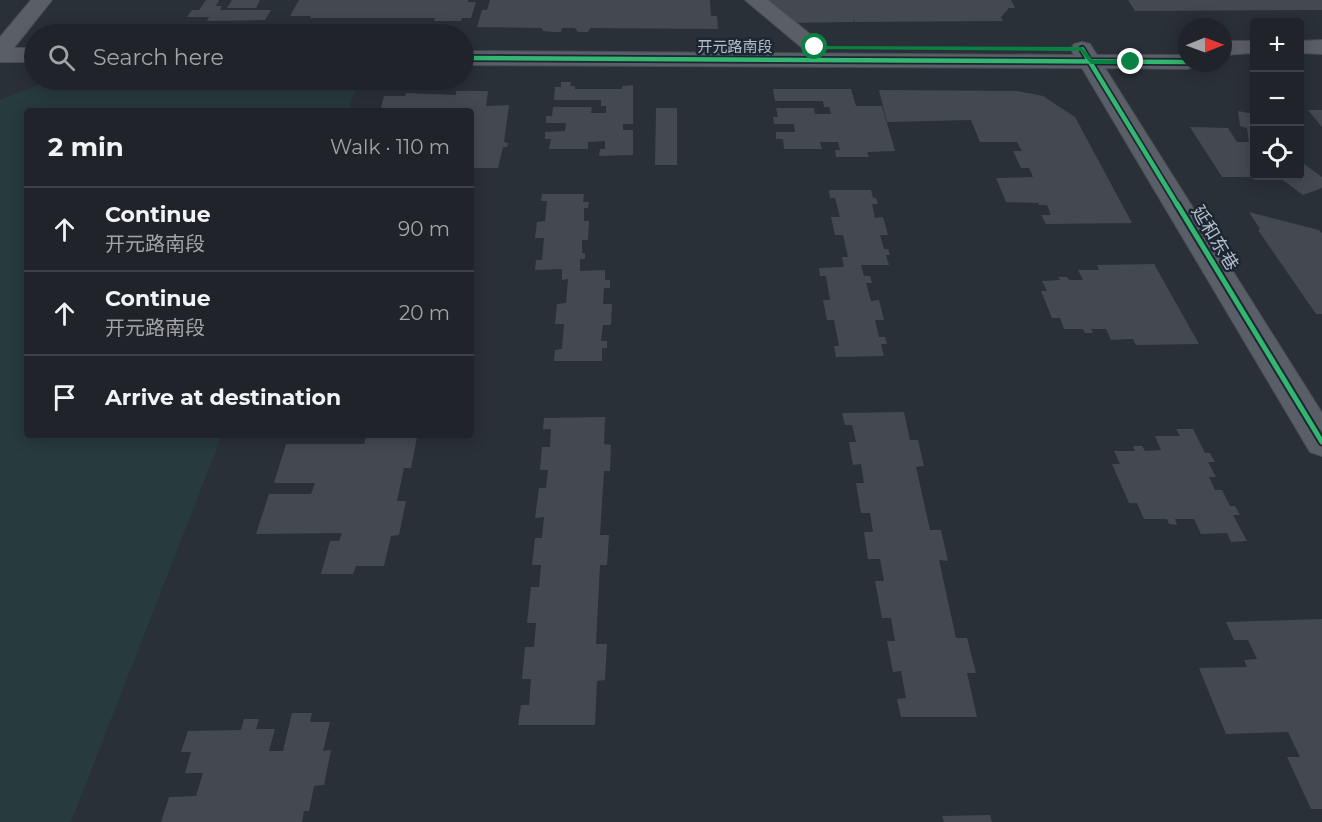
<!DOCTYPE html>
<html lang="en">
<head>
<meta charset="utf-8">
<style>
	body { margin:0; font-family:Montserrat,"Noto Sans SC",sans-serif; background:#2d3036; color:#f1f3f6 }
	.controls { position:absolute; right:18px; top:18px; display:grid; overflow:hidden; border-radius:6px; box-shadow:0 3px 15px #0003 }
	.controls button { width:54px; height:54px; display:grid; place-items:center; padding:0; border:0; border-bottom:2px solid #3d4147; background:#20242a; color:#f1f3f6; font:30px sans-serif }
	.compass { position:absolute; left:1178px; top:18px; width:54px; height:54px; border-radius:50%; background:#20242a; box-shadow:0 3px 15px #0003; rotate:89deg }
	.stop { position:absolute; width:18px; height:18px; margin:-14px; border:4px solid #0b8043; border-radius:50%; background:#fff }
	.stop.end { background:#0b8043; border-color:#fff; box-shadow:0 2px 6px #0008 }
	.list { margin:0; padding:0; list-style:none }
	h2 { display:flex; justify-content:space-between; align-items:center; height:78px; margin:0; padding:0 24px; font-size:26px }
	h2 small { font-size:20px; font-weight:400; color:#a2a4a8 }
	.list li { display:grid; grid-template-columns:39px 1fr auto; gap:18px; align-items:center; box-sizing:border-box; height:84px; padding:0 24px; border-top:2px solid #3d4147 }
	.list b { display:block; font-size:22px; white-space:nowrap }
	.list p { margin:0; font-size:20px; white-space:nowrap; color:#a2a4a8 }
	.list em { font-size:20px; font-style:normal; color:#a2a4a8 }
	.icon { flex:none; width:33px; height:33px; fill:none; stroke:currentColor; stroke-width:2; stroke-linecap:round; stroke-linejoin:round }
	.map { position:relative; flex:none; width:1322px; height:822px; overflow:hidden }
	.search { position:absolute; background:#20242a; box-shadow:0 3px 15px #0003; left:24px; top:24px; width:450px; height:66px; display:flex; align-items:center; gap:15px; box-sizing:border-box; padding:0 21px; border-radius:33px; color:#a2a4a8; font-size:22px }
	.panel { position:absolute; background:#20242a; box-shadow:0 3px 15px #0003; left:24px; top:108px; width:450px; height:330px; border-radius:6px }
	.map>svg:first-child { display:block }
	.green { fill:#273a3e }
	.building { fill:#444950 }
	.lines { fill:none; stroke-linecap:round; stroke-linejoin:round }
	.minor-casing { stroke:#484c53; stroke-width:2 }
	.tertiary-casing { stroke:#484c53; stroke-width:2 }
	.minor { fill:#5a5e66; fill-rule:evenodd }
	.tertiary { fill:#5a5e66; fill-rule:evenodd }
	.cycleway-far1-casing { stroke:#1d2633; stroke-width:8 }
	.cycleway-casing { stroke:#1d2633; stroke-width:9 }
	.cycleway-far1 { stroke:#33b770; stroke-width:4.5 }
	.cycleway { stroke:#33b770; stroke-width:5 }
	.route { fill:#0b8043 }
	.labels { text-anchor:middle; stroke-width:5; stroke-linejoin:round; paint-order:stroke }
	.far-street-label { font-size:15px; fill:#b4bcc9; stroke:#1d2633 }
	.street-label { font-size:18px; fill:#b4bcc9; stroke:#1d2633 }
</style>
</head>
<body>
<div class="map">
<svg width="1322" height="822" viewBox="0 0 1322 822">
	<rect width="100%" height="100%" fill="#2a3038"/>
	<path class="green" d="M 359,80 L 348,111 L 27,111 L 27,435 L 222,435 L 71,822 L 0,822 L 0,100 L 38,85 Z"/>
	<path class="building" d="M 206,0 L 219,0 L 216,6 L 222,6 L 220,10 L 271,10 L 265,20 L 207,21 L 209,17 L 187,17 L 192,10 L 199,10 Z
		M 232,0 L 260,0 L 256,8 L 227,8 Z
		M 299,0 L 468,0 L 468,2 L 476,2 L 471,18 L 462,18 L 461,21 L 434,21 L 435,18 L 310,18 L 311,16 L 290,16 Z
		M 490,0 L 710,0 L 711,16 L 717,16 L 718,29 L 590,28 L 588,32 L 578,32 L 575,28 L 562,28 L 561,32 L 554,32 L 543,31 L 542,28 L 477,27 L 482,10 L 487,10 Z
		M 760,0 L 1011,0 L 1015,8 L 1009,8 L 1001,17 L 1003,21 L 855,22 L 853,18 L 854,22 L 784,23 Z
		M 1128,0 L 1322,0 L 1322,10 L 1135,11 Z
		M 561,82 L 571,82 L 570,86 L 575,86 L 575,89 L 622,89 L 622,86 L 633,85 L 633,124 L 623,124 L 623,130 L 633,130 L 633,155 L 599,156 L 600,149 L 605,149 L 605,141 L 588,142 L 588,149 L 549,149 L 551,139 L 545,139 L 545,132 L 565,131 L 566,123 L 546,123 L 546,116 L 552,116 L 553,107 L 592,107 L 591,113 L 606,113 L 606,106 L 601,106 L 601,100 L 554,100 L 555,87 L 561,87 Z
		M 773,89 L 851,89 L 856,106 L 882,106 L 895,151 L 867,152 L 869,157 L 836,157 L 835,150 L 840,150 L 838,142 L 820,142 L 822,149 L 784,149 L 783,139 L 776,139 L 776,132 L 795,132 L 794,124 L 774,124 L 773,117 L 778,117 L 776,108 L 814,108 L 815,114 L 831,114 L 829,107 L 824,107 L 823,101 L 775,101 Z
		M 879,90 L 1017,91 L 1043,96 L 1075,117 L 1132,223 L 1046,224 L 1041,215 L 1051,215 L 1047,205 L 1039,205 L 1038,203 L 1006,202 L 996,178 L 1033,177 L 1029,168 L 1021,168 L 1013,151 L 1022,151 L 1017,142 L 980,142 L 971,120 L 887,122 Z
		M 456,91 L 488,91 L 486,106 L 509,105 L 504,142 L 508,143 L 507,147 L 503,147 L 498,168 L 471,168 L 471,111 L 380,111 L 384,96 L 405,96 L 406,93 L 456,95 Z
		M 656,108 L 677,108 L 677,165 L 655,165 Z
		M 1308,110 L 1322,110 L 1322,127 Z
		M 1238,111 L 1254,114 L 1254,177 L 1222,177 L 1190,127 L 1228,128 L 1237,142 L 1249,142 L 1247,128 L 1240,126 Z
		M 1300,161 L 1322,177 L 1322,188 L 1303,195 L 1280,178 L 1283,176 L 1300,176 Z
		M 829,190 L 871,190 L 873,198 L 876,198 L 878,204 L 872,204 L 875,218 L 883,217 L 888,235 L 880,235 L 884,249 L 888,249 L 890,255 L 886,255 L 889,265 L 861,265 L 864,276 L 870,276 L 872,283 L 866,283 L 871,301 L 879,300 L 884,320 L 875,320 L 879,337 L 885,337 L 887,344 L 881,344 L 884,356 L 836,357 L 834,346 L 839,346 L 834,320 L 827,320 L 823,300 L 830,300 L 826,276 L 820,276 L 819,268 L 844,267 L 842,257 L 848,257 L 843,235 L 835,235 L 831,217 L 840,217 L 835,198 L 830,198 Z
		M 542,194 L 584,194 L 583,202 L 589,202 L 588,208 L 584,208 L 584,221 L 589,221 L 588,240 L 582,240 L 582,253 L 585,253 L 585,259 L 580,259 L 580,271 L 605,270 L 605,280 L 610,280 L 610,288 L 604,288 L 603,304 L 612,304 L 611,325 L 603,325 L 601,341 L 607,341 L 607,348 L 602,348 L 602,361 L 554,361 L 555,350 L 562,349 L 564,324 L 555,324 L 557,304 L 566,303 L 568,279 L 562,280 L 562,269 L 535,270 L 536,260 L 542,260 L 544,238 L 535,238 L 537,222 L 545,221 L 547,201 L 541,201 Z
		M 1249,212 L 1319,230 L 1322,233 L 1322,314 L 1316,314 L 1258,230 L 1260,229 Z
		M 1154,264 L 1199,344 L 1136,345 L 1133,339 L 1111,340 L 1106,329 L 1091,329 L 1093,333 L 1085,333 L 1083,329 L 1064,329 L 1060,318 L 1052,318 L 1041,291 L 1047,291 L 1042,281 L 1060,280 L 1058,277 L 1067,277 L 1069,280 L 1083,280 L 1078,270 L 1099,270 L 1097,265 Z
		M 904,412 L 910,440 L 918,440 L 924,466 L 916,467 L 930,530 L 941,530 L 948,561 L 939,560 L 956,638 L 967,638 L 976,673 L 967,673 L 977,717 L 901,717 L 897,699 L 906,698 L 901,671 L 893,672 L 887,641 L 895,641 L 891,618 L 882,618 L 875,581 L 884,581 L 880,559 L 868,559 L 864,532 L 873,532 L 870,513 L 861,513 L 856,483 L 864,483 L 861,464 L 853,465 L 849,442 L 856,442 L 852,425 L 845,425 L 842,413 Z
		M 605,417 L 604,444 L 611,445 L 610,471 L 604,471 L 600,535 L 609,535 L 607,565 L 600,565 L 596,644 L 607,644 L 605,680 L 597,681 L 595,725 L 518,725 L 521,705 L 529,705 L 531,679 L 522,679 L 525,647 L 534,647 L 536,623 L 527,623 L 531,587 L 539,587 L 541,565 L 532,565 L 535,538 L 542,538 L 544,517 L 535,518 L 539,488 L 546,488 L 548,470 L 540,470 L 542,447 L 550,447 L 551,429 L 543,429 L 544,418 Z
		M 1176,429 L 1193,429 L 1205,453 L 1210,453 L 1215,462 L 1208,462 L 1216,477 L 1209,477 L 1215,490 L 1222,490 L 1230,506 L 1235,506 L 1240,515 L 1233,515 L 1247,541 L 1231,542 L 1227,533 L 1201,534 L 1194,519 L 1175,519 L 1177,525 L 1169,524 L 1167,519 L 1144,519 L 1137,503 L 1129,503 L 1112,464 L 1120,464 L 1114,451 L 1135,451 L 1133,446 L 1142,446 L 1145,451 L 1161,450 L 1155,436 L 1180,436 Z
		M 357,435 L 411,435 L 410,438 L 417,437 L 411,468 L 404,468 L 397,501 L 406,501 L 399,535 L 391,536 L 384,566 L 356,566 L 353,574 L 321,574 L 330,541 L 339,541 L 342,533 L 256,534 L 269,494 L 311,494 L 315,483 L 274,483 L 286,444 L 364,444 L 366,438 L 356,438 Z
		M 1322,619 L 1322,809 L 1311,809 L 1287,757 L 1300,757 L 1288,732 L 1226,734 L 1199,668 L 1247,667 L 1244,660 L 1257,659 L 1248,640 L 1234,640 L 1226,622 Z
		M 292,713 L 312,713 L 310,722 L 330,722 L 323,751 L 331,750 L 324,785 L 314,786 L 309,811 L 304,811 L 302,822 L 161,822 L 169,797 L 196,796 L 203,773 L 185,773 L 191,752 L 181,752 L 188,731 L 241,730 L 244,719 L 259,719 L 256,729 L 275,729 L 269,751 L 283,751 Z
		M 990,815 L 992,822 L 944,822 L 942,816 Z"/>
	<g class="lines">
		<g class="minor-casing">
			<path id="minor" d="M 745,0 L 768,0 L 826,47 L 823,52 L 815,54 L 807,52 Z"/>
		</g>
		<g class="tertiary-casing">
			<path id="tertiary" d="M 31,0 L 52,0 L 14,48 L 34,48 L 34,62 L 0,62 L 0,37 Z
				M 1322,40 L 1322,54 L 1300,53 L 1300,41 Z
				M 1223,41 L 1254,41 L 1254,53 L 1223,55 Z
				M 1082,42 L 1090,44 L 1097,55 L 1187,55 L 1187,63 L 1198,63 L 1195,67 L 1187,69 L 1105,68 L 1322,413 L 1322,456 L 1310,452 L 1082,68 L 464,65 L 464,51 L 1074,55 L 1071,49 L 1074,44 Z"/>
		</g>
		<use href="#minor" class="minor"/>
		<use href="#tertiary" class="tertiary"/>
		<g class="cycleway-far1-casing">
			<path id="cycleway-far1" d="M 1082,49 L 1178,206
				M 464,58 L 1187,62"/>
		</g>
		<g class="cycleway-casing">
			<path id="cycleway" d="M 1177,204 L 1322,442"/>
		</g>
		<use href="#cycleway-far1" class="cycleway-far1"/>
		<use href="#cycleway" class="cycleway"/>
	</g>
	<path class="route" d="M 812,46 L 1082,47 L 1093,60 L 1131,60 L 1134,62 L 1131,64 L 1091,64 L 1080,51 L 815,49 Z"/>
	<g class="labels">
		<g class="far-street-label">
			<text x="735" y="52">开元路南段</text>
		</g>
		<g class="street-label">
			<text transform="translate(1215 238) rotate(59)" y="6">延和东巷</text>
		</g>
	</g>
</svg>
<div class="controls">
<button>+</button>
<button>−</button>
<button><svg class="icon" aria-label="locate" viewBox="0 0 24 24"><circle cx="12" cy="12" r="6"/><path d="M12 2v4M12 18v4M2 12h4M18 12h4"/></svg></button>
</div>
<svg class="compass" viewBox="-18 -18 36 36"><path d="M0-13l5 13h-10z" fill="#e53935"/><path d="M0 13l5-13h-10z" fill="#a2a4a8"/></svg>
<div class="stop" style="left:815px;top:47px"></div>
<div class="stop end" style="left:1131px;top:62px"></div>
<div class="search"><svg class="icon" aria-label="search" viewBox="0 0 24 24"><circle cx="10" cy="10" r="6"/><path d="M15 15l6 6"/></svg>Search here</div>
<section class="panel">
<h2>2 min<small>Walk · 110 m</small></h2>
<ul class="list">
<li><svg class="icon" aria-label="ahead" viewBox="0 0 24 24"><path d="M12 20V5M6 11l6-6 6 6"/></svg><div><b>Continue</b><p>开元路南段</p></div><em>90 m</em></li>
<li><svg class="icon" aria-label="ahead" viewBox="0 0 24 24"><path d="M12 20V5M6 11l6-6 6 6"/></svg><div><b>Continue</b><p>开元路南段</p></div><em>20 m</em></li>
<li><svg class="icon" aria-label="arrive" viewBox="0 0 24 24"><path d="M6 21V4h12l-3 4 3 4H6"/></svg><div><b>Arrive at destination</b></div></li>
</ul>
</section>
</div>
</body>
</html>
